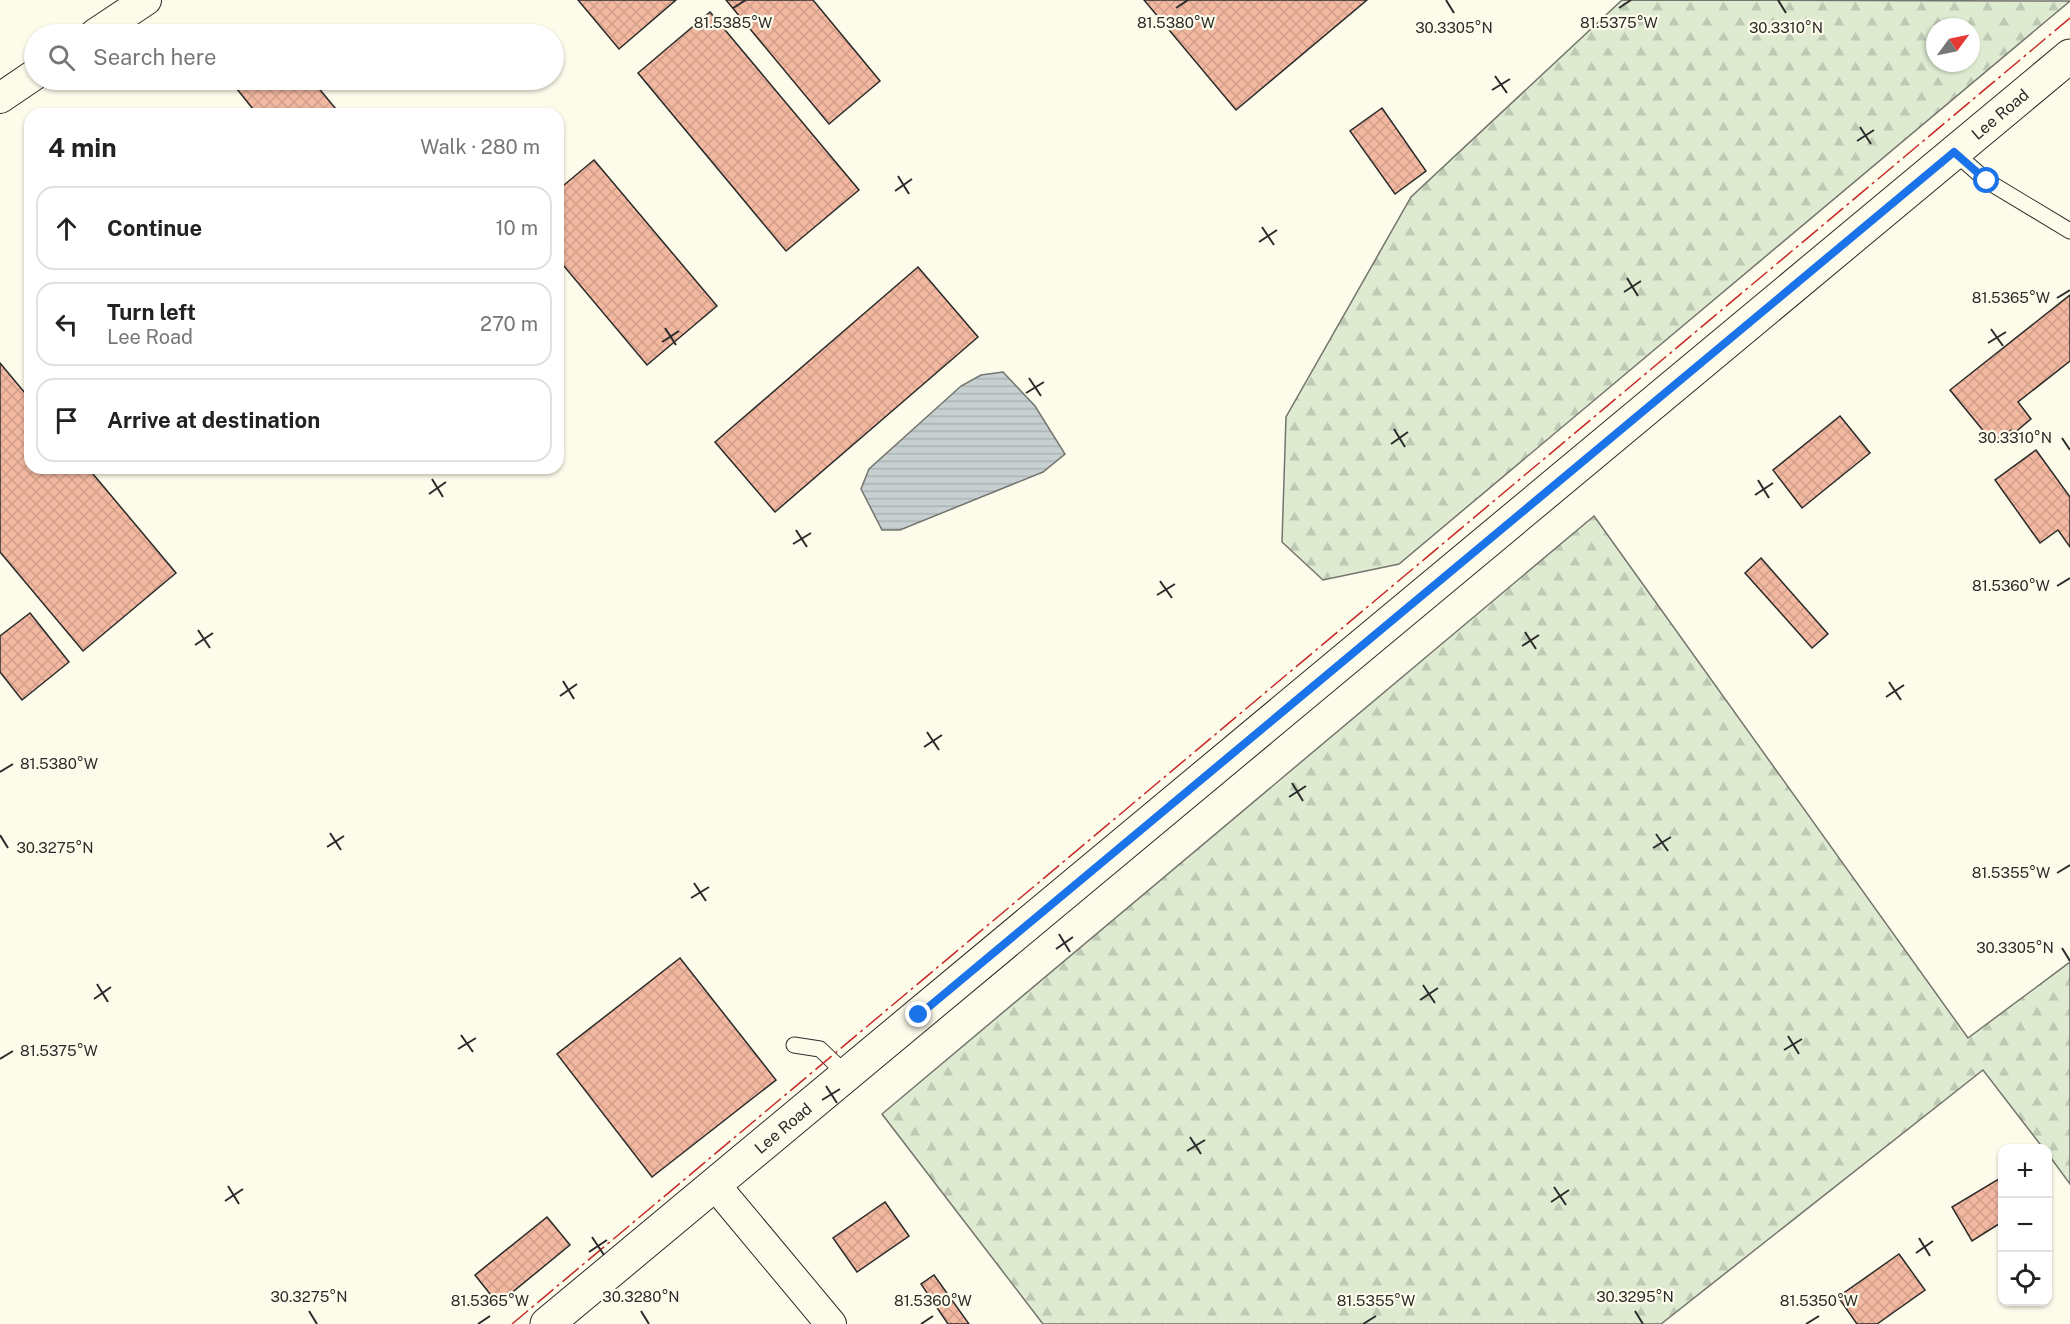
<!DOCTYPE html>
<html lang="en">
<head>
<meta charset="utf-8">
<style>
	body { margin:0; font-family:"Public Sans",sans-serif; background:#f6f6f6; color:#222 }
	.controls { position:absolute; right:18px; bottom:18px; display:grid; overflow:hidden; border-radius:12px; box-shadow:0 2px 4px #0004 }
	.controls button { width:54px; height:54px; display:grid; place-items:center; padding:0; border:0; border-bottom:2px solid #e0e0e0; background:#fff; color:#222; font:30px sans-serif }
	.compass { position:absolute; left:1926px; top:18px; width:54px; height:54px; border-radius:50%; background:#fff; box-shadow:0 2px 4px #0004; rotate:57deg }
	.stop { position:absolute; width:18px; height:18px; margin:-14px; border:4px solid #1a73e8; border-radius:50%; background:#fff }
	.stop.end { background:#1a73e8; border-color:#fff; box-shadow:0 2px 6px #0008 }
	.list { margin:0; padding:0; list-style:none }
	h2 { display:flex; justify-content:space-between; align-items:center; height:78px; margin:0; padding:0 24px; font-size:26px }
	h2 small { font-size:20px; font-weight:400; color:#767676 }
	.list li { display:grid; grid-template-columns:39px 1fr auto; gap:18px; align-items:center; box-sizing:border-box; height:84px; margin:0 12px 12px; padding:0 12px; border:2px solid #e0e0e0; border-radius:18px }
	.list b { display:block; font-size:22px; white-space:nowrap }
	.list p { margin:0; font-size:20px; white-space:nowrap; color:#767676 }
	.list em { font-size:20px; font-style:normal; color:#767676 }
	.icon { flex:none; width:33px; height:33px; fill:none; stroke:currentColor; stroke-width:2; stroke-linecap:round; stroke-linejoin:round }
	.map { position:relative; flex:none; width:2070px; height:1324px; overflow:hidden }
	.search { position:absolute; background:#fff; box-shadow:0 2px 4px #0004; left:24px; top:24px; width:540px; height:66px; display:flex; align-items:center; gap:15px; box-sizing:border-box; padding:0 21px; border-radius:33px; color:#767676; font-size:22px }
	.panel { position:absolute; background:#fff; box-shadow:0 2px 4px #0004; left:24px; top:108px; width:540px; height:366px; border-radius:18px }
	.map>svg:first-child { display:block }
	.forest { fill:url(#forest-firs); stroke:#74746e; stroke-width:1.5; fill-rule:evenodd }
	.water { fill:url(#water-rules); stroke:#74746e; stroke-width:1.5 }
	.building { fill:url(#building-cross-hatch); stroke:#2b2b2b; stroke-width:1.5 }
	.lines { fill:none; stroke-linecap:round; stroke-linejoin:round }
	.lane-casing { stroke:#2b2b2b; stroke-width:17 }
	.street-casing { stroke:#2b2b2b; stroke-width:32 }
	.secondary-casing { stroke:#2b2b2b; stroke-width:35 }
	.lane { stroke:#fdfbea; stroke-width:15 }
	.street { stroke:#fdfbea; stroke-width:30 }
	.secondary { stroke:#fdfbea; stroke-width:33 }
	.power { stroke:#c62828; stroke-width:1.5; stroke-dasharray:21 4.5 3 4.5; stroke-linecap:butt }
	.route { stroke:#1a73e8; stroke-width:8 }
	.ticks { fill:none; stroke:#2b2b2b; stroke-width:2 }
	.labels { text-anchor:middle; stroke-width:4.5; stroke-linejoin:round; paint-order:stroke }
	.street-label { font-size:16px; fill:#2b2b2b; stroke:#fdfbea }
	.ticks-label { font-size:15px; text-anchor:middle; fill:#2b2b2b; stroke:#fdfbea; stroke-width:4.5; stroke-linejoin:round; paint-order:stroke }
</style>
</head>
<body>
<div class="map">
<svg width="2070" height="1324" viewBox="0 0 2070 1324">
	<defs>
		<pattern id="forest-firs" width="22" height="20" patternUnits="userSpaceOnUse" patternTransform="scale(1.5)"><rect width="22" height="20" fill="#deebd1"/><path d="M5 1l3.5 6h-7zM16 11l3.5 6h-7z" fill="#bfcab4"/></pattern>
		<pattern id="water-rules" width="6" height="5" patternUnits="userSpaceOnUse" patternTransform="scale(1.5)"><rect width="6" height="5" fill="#c7d0d0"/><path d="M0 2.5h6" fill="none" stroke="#abb3b3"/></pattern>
		<pattern id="building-cross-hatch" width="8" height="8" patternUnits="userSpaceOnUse" patternTransform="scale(1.5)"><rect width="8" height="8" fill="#f2b8a0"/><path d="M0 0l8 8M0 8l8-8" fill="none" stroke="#d09e8a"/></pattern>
	</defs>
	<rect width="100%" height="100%" fill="#fdfbea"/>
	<path class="forest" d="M 1622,0 L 2070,1 L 1399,564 L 1323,580 L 1282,542 L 1286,417 L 1411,197 ZM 1935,27 L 1971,27 L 1971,63 L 1935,63 Z
		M 1594,516 L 1968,1038 L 2070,962 L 2070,1184 L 2048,1154 L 2048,1148 L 2043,1148 L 1983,1070 L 1661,1324 L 1043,1324 L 882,1114 Z"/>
	<path class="water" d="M 1003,372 L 1035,406 L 1065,454 L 1043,472 L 900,530 L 882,530 L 861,489 L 869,469 L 961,386 L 981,375 Z"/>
	<path class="building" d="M 578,0 L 676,0 L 619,49 Z
		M 726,0 L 813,0 L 880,81 L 829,124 Z
		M 1144,0 L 1367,0 L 1236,110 Z
		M 710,12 L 859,190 L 786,251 L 638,73 Z
		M 238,80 L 312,80 L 340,114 L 257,114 L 233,84 Z
		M 1382,108 L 1426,171 L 1395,194 L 1350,131 Z
		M 594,160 L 717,306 L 647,365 L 558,259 L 558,190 Z
		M 918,267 L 978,337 L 775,512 L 715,442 Z
		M 2070,295 L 2070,361 L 2018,402 L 2031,419 L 2013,434 L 2011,430 L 1994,444 L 1950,390 Z
		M 0,363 L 30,399 L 30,468 L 88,468 L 176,573 L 83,651 L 0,552 Z
		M 1840,416 L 1870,453 L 1802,508 L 1773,470 Z
		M 2036,450 L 2070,497 L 2070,547 L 2058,530 L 2040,543 L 1995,480 Z
		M 1761,558 L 1828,634 L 1812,648 L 1745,573 Z
		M 30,613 L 69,662 L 22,700 L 0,672 L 0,636 Z
		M 680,958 L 776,1080 L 652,1177 L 557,1054 Z
		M 2002,1177 L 2002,1222 L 1972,1241 L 1952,1207 Z
		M 885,1202 L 909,1236 L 857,1272 L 833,1238 Z
		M 547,1217 L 570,1245 L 498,1304 L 475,1275 Z
		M 1899,1254 L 1925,1290 L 1877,1324 L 1857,1324 L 1838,1297 Z
		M 934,1275 L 969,1324 L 948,1324 L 921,1284 Z"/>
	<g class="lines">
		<g class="lane-casing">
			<path id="lane" d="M 1954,152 L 1987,181 L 2070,231
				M 794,1045 L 820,1049 L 847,1075"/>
		</g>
		<g class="street-casing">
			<path id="street" d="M 95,34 L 146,0
				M 0,98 L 34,75
				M 715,1185 L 831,1324"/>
		</g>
		<g class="secondary-casing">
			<path id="secondary" d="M 547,1324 L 2070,56"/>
		</g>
		<use href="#lane" class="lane"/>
		<use href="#street" class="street"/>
		<use href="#secondary" class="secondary"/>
		<path class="power" d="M 512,1324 L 2070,18"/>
	</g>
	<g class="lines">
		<path class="route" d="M 919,1015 L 1954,152 L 1987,181"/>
	</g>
	<path class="ticks" d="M 1446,0 L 1454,13M 1778,0 L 1786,13M 733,8 L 746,0M 1176,8 L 1188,0M 1619,8 L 1631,0M 1495,76 L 1507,93M 1492,90 L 1510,79M 1860,127 L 1871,144M 1857,141 L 1874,130M 898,176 L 909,194M 895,191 L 912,179M 1262,227 L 1274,245M 1259,242 L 1277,230M 1627,278 L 1638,296M 1624,292 L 1641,281M 2057,298 L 2070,290M 665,328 L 676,345M 1991,329 L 2003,346M 662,342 L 679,331M 1988,343 L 2006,332M 1029,378 L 1041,396M 1026,393 L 1044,382M 1394,429 L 1405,447M 2062,438 L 2070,450M 1391,444 L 1408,432M 432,479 L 443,497M 1758,480 L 1769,498M 429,494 L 446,482M 1755,495 L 1773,483M 796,530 L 807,547M 793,544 L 811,533M 1160,581 L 1172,598M 2057,586 L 2070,578M 1157,595 L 1175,584M 198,630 L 210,648M 1525,632 L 1536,649M 195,645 L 213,633M 1522,646 L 1539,635M 563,681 L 574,699M 1889,682 L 1901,700M 560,696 L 577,684M 1886,697 L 1904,685M 927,732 L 939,750M 924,747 L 942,735M 0,772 L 13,764M 1292,783 L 1303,801M 1289,797 L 1306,786M 330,833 L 341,850M 1656,834 L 1668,851M 0,835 L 8,848M 327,847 L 344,836M 1653,848 L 1671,837M 2057,873 L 2070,865M 694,883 L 706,901M 691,898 L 709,887M 1059,934 L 1070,952M 2062,948 L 2070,961M 1056,949 L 1073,937M 97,984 L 108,1002M 1423,985 L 1435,1003M 94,999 L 111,987M 1420,1000 L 1438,988M 461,1035 L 473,1052M 1788,1036 L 1799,1054M 458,1049 L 476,1038M 1784,1050 L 1802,1039M 0,1059 L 13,1051M 826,1086 L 837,1103M 822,1100 L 840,1089M 1190,1137 L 1201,1154M 1187,1151 L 1205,1140M 228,1186 L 239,1204M 1554,1187 L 1566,1205M 225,1201 L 243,1189M 1551,1202 L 1569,1190M 592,1237 L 604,1255M 1919,1238 L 1930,1256M 589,1252 L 607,1240M 1916,1253 L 1933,1241M 309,1311 L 317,1324M 641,1311 L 649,1324M 1635,1311 L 1643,1324M 478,1324 L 490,1316M 921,1324 L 933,1316M 1363,1324 L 1376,1316M 1806,1324 L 1819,1316"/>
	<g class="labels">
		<g class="street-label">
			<text transform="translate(2000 114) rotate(-40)" y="6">Lee Road</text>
			<text transform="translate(783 1128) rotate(-40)" y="6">Lee Road</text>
		</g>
	</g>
	<g class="ticks-label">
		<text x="733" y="28">81.5385°W</text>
		<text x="1176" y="28">81.5380°W</text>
		<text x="1619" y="28">81.5375°W</text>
		<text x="1454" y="33">30.3305°N</text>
		<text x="1786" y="33">30.3310°N</text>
		<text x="2011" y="303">81.5365°W</text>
		<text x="2015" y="443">30.3310°N</text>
		<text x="2011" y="591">81.5360°W</text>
		<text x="59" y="769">81.5380°W</text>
		<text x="55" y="853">30.3275°N</text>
		<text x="2011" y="878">81.5355°W</text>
		<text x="2015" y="953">30.3305°N</text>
		<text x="59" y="1056">81.5375°W</text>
		<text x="309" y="1302">30.3275°N</text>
		<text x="641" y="1302">30.3280°N</text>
		<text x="1635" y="1302">30.3295°N</text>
		<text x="490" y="1306">81.5365°W</text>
		<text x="933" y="1306">81.5360°W</text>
		<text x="1376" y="1306">81.5355°W</text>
		<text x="1819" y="1306">81.5350°W</text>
	</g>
</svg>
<div class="controls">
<button>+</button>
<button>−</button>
<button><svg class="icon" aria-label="locate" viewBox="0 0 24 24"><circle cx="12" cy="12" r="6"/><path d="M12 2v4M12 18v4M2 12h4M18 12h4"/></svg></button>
</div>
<svg class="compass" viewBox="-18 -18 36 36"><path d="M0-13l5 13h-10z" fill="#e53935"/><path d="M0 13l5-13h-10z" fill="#767676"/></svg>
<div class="stop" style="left:1987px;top:181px"></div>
<div class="stop end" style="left:919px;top:1015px"></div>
<div class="search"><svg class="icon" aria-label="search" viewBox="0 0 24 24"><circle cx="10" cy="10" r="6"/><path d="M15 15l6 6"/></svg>Search here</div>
<section class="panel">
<h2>4 min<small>Walk · 280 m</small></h2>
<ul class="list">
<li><svg class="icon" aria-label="ahead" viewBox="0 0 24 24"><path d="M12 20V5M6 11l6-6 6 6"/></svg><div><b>Continue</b></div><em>10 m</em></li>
<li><svg class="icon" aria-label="left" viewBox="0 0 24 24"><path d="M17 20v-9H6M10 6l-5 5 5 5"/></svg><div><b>Turn left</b><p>Lee Road</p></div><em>270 m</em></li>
<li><svg class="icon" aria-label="arrive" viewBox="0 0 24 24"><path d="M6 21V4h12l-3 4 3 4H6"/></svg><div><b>Arrive at destination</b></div></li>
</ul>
</section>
</div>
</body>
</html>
